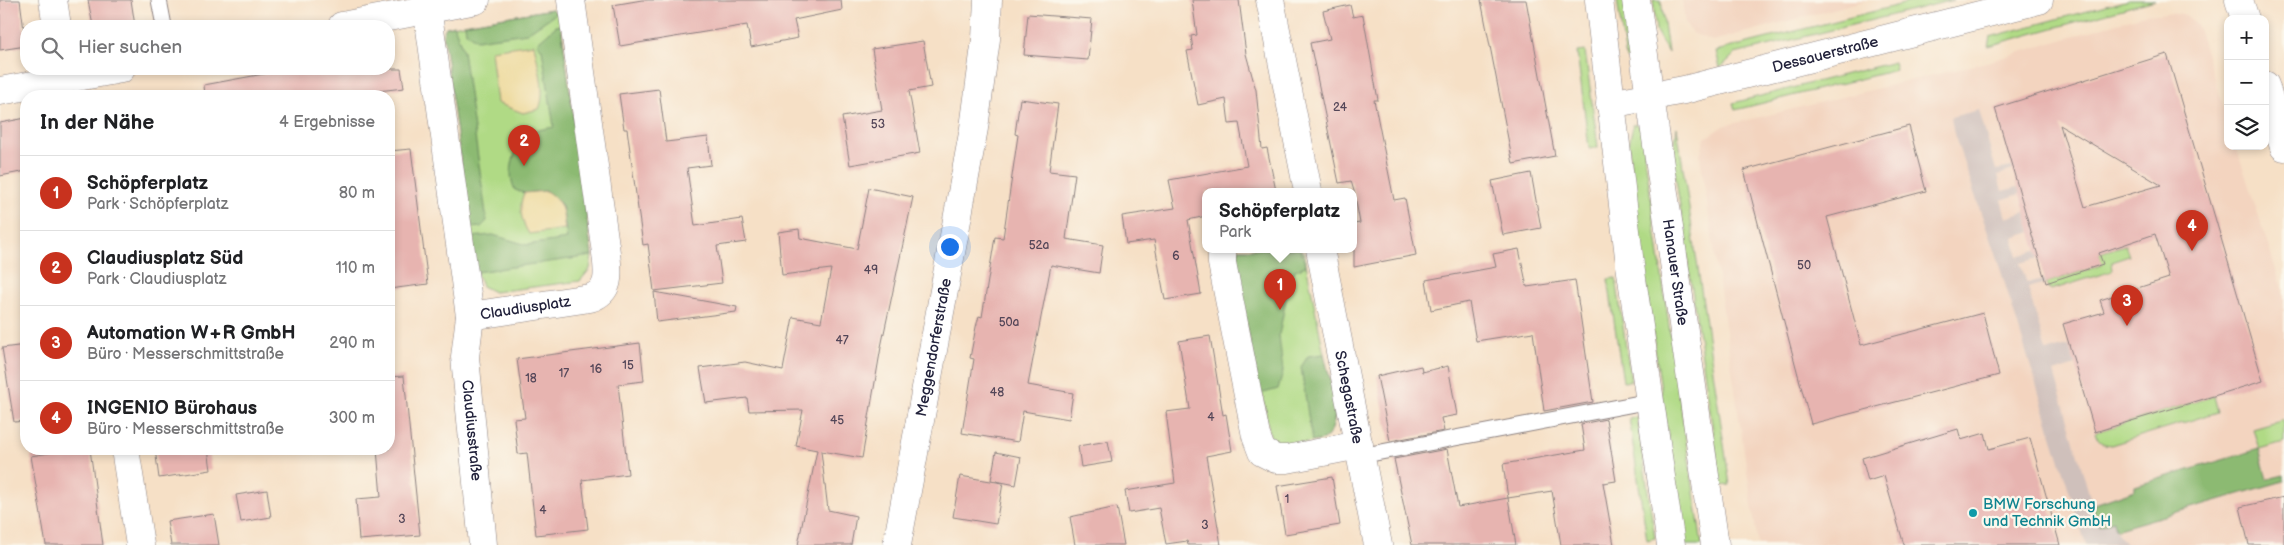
<!DOCTYPE html>
<html lang="de">
<head>
<meta charset="utf-8">
<style>
	body { margin:0; font-family:"Balsamiq Sans",sans-serif; background:#f6f6f6; color:#202124 }
	.controls { position:absolute; right:15px; top:15px; display:grid; overflow:hidden; border-radius:10px; box-shadow:0 2px 8px #0003 }
	.controls button { width:45px; height:45px; display:grid; place-items:center; padding:0; border:0; border-bottom:1px solid #e0e0e0; background:#fff; color:#202124; font:25px sans-serif }
	.you { position:absolute; left:949px; top:246px; width:18px; height:18px; margin:-12px; border:4px solid #fff; border-radius:50%; background:#1a73e8; box-shadow:0 0 0 8px #1a73e833 }
	.badge { display:grid; place-items:center; width:32px; height:32px; border-radius:50%; background:#c8321e; color:#fff; font-size:16px; font-weight:700 }
	.pin { position:absolute; translate:-50% -41px; filter:drop-shadow(0 1px 2px #0008) }
	.pin::after { content:''; position:absolute; top:26px; width:18px; height:15px; background:inherit; clip-path:polygon(0 0,100% 0,50% 100%) }
	.popup { position:absolute; left:1202px; top:188px; width:155px; height:65px; box-sizing:border-box; display:grid; place-content:center; border-radius:10px; background:#fff; filter:drop-shadow(0 1px 4px #0005); font-size:16px; white-space:nowrap; color:#757577 }
	.popup b { font-size:19px; color:#202124 }
	.popup::after { content:''; position:absolute; left:50%; top:100%; margin-left:-10px; border:10px solid transparent; border-top-color:#fff }
	.list { margin:0; padding:0; list-style:none }
	h2 { display:flex; justify-content:space-between; align-items:center; height:65px; margin:0; padding:0 20px; font-size:21px }
	h2 small { font-size:16px; font-weight:400; color:#757577 }
	.list li { display:grid; grid-template-columns:32px 1fr auto; gap:15px; align-items:center; box-sizing:border-box; height:75px; padding:0 20px; border-top:1px solid #e0e0e0 }
	.list b { display:block; font-size:19px; white-space:nowrap }
	.list p { margin:0; font-size:16px; white-space:nowrap; color:#757577 }
	.list em { font-size:16px; font-style:normal; color:#757577 }
	.icon { flex:none; width:28px; height:28px; fill:none; stroke:currentColor; stroke-width:2; stroke-linecap:round; stroke-linejoin:round }
	.map { position:relative; flex:none; width:2284px; height:545px; overflow:hidden }
	.search { position:absolute; background:#fff; box-shadow:0 2px 8px #0003; left:20px; top:20px; width:375px; height:55px; display:flex; align-items:center; gap:12px; box-sizing:border-box; padding:0 18px; border-radius:20px; color:#757577; font-size:19px }
	.panel { position:absolute; background:#fff; box-shadow:0 2px 8px #0003; left:20px; top:90px; width:375px; height:365px; border-radius:20px }
	.map>svg:first-child { display:block }
	.built { fill:#f3d4bf }
	.industrial { fill:#cfc0bb }
	.green { fill:#b0da85; stroke:#697e60 }
	.forest { fill:#8cba72; stroke:#576e56 }
	.sand { fill:#eeda9e; stroke:#887e6c }
	.building { fill:#e7b4b0; fill-rule:evenodd }
	.lines { fill:none; stroke-linecap:round; stroke-linejoin:round }
	.service-casing { stroke:#8c8180; stroke-width:17 }
	.minor-casing { stroke:#8c8180; stroke-width:29 }
	.secondary-casing { stroke:#8c8180; stroke-width:29 }
	.service { stroke:#fff; stroke-width:15 }
	.minor { stroke:#fff; stroke-width:28 }
	.secondary { stroke:#fff; stroke-width:28 }
	.culture-dot { fill:#0f9aa8; stroke:#fbf7ec; stroke-width:2 }
	.labels { text-anchor:middle; stroke-width:4.5; stroke-linejoin:round; paint-order:stroke }
	.number-label { font-size:12px; fill:#534658 }
	.street-label { font-size:15px; fill:#22223b; stroke:#fbf7ec }
	.culture-label { font-size:15px; fill:#0d838f; stroke:#fbf7ec; text-anchor:start }
</style>
</head>
<body>
<div class="map">
<svg width="2284" height="545" viewBox="0 0 2284 545">
	<rect width="100%" height="100%" fill="#fbf7ec"/>
	<filter id="ink" filterUnits="userSpaceOnUse"><feTurbulence type="fractalNoise" baseFrequency=".02" numOctaves="2"/><feDisplacementMap in="SourceGraphic" scale="10" xChannelSelector="R" yChannelSelector="G"/><feConvolveMatrix kernelMatrix="1 2 1 2 8 2 1 2 1" color-interpolation-filters="sRGB"/></filter>
	<filter id="wash" filterUnits="userSpaceOnUse"><feTurbulence type="fractalNoise" baseFrequency=".0096" numOctaves="4" result="noise"/><feDisplacementMap in="SourceGraphic" scale="20" xChannelSelector="R" yChannelSelector="G"/><feGaussianBlur stdDeviation="1.12" result="paint"/><feColorMatrix in="noise" values="0 0 0 0 0 0 0 0 0 0 0 0 0 0 0 0 0 1.4 0 .05"/><feComposite in="paint" operator="in"/></filter>
	<g filter="url(#wash)">
		<rect width="100%" height="100%" fill="#f6e0c6"/>
		<path class="built" d="M 1682,0 L 1867,0 L 1713,41 L 1692,33 L 1685,23 Z
			M 2167,13 L 2185,15 L 2197,25 L 2228,120 L 2228,146 L 2236,146 L 2284,295 L 2284,545 L 1758,545 L 1700,156 L 1705,138 L 1723,126 L 1991,61 L 2144,15 Z"/>
		<path class="industrial" d="M 1979,110 L 1996,170 L 2012,167 L 2013,170 L 1998,175 L 2002,191 L 2018,187 L 2020,194 L 2001,200 L 2006,218 L 2025,212 L 2031,232 L 2013,238 L 2018,256 L 2036,251 L 2039,258 L 2020,263 L 2027,283 L 2044,279 L 2046,283 L 2028,288 L 2046,351 L 2069,346 L 2075,365 L 2054,372 L 2092,504 L 2136,490 L 2113,521 L 2115,530 L 2126,544 L 2086,545 L 2000,268 L 1954,134 L 1951,117 Z"/>
		<path class="green" d="M 1617,0 L 1625,0 L 1630,60 L 1626,59 Z
			M 1653,0 L 1661,0 L 1668,53 L 1656,31 Z
			M 1919,0 L 1953,0 L 1735,54 L 1720,68 L 1716,51 Z
			M 2128,0 L 2155,0 L 1988,46 L 1990,37 Z
			M 552,9 L 560,16 L 592,256 L 590,269 L 580,281 L 494,292 L 482,286 L 476,272 L 446,27 Z
			M 1585,51 L 1598,147 L 1589,148 L 1577,52 Z
			M 1894,62 L 1896,70 L 1735,110 L 1733,103 Z
			M 1633,124 L 1637,124 L 1641,129 L 1675,368 L 1702,545 L 1685,545 L 1681,525 L 1632,191 L 1629,145 Z
			M 1677,127 L 1730,485 L 1721,486 L 1673,159 Z
			M 2125,245 L 2129,256 L 2111,262 L 2112,271 L 2051,290 L 2048,289 L 2046,283 L 2102,265 L 2099,253 Z
			M 1239,249 L 1300,249 L 1304,253 L 1336,415 L 1332,429 L 1323,440 L 1286,447 L 1278,446 L 1271,441 L 1236,254 Z
			M 1616,278 L 1631,381 L 1623,382 L 1608,279 Z
			M 2214,396 L 2218,412 L 2111,445 C 2101,444 2098,442 2095,432 Z
			M 1637,417 L 1655,538 L 1647,540 L 1629,418 Z
			M 2284,420 L 2284,442 L 2259,449 L 2253,429 Z"/>
		<path class="forest" d="M 552,9 L 557,13 L 527,33 L 476,40 L 466,32 L 465,24 Z
			M 454,25 L 463,51 L 487,221 L 481,227 L 470,228 L 443,33 L 446,27 Z
			M 561,25 L 592,256 L 476,272 L 471,237 L 493,235 L 527,245 L 567,239 L 562,205 L 546,191 L 524,193 L 515,190 C 505,169 516,149 527,132 L 554,127 L 542,49 L 537,43 L 556,26 Z
			M 1239,249 L 1300,249 L 1306,266 L 1295,270 L 1289,284 L 1279,335 L 1283,371 L 1278,389 L 1260,394 L 1235,262 Z
			M 1324,354 C 1328,374 1346,426 1323,440 C 1321,441 1315,441 1312,442 L 1301,367 L 1308,356 Z
			M 2259,449 L 2267,479 L 2284,475 L 2284,481 L 2115,530 L 2113,521 L 2099,526 L 2092,505 L 2135,490 L 2135,486 Z"/>
		<path class="sand" d="M 534,44 C 537,63 547,91 539,109 L 523,113 L 497,103 L 491,50 Z
			M 546,191 C 564,203 562,209 565,229 L 529,234 C 521,221 518,207 524,193 Z"/>
		<g id="blocks">
			<path class="building" d="M 0,0 L 20,0 L 26,46 L 0,50 Z
				M 88,0 L 131,0 L 135,26 L 93,26 Z
				M 642,0 L 841,0 L 842,10 L 794,20 L 798,38 L 751,47 L 747,25 L 620,46 L 613,5 Z
				M 1192,0 L 1239,0 L 1246,54 L 1256,90 L 1262,149 L 1267,148 L 1276,191 L 1206,191 L 1206,216 L 1188,220 L 1201,294 L 1165,300 L 1154,240 L 1126,244 L 1122,216 L 1175,208 L 1169,180 L 1247,166 L 1239,123 L 1229,124 L 1226,99 L 1198,105 L 1187,51 L 1193,50 L 1191,36 L 1197,35 Z
				M 1481,0 L 1526,0 L 1555,156 L 1513,164 Z
				M 1350,5 L 1353,17 L 1363,15 L 1378,100 L 1374,100 L 1394,200 L 1405,198 L 1416,255 L 1354,267 L 1354,224 L 1360,223 L 1354,191 L 1351,181 L 1339,183 L 1310,43 L 1330,39 L 1323,11 Z
				M 1028,14 L 1092,19 L 1088,60 L 1024,55 Z
				M 923,41 L 931,87 L 909,91 L 920,153 L 850,165 L 842,117 L 882,110 L 872,49 Z
				M 2167,54 L 2263,381 L 2095,432 L 2063,324 L 2104,312 L 2100,300 L 2169,278 L 2155,234 L 2099,253 L 2103,264 L 2046,283 L 1995,108 ZM 2060,125 L 2161,185 L 2085,207 Z
				M 281,69 L 401,69 L 404,88 L 369,92 L 370,96 L 205,96 L 204,85 L 269,73 L 268,71 Z
				M 659,89 L 666,142 L 708,137 L 711,165 L 687,168 L 695,226 L 742,219 L 746,242 L 717,246 L 722,283 L 654,291 L 648,244 L 643,245 L 627,129 L 624,129 L 619,94 Z
				M 1020,99 L 1058,104 L 1049,171 L 1075,174 L 1066,239 L 1103,245 L 1099,273 L 1051,265 L 1028,385 L 1073,393 L 1069,419 L 1023,411 L 1018,442 L 962,433 L 974,359 L 970,358 L 976,327 L 979,316 L 982,317 L 995,237 L 1003,238 L 1018,135 L 1015,134 Z
				M 26,118 L 26,171 L 0,176 L 0,123 Z
				M 1909,126 L 1926,191 L 1827,217 L 1861,345 L 1983,313 L 1999,375 L 1811,424 L 1744,170 Z
				M 411,149 L 428,284 L 389,289 L 389,151 Z
				M 1531,173 L 1541,228 L 1503,235 L 1492,181 Z
				M 869,188 L 913,197 L 881,347 L 862,458 L 821,451 L 828,510 L 856,516 L 851,545 L 798,545 L 817,450 L 796,446 L 803,410 L 749,411 L 747,398 L 706,403 L 700,368 L 745,362 L 783,370 L 793,317 L 821,322 L 831,269 L 782,275 L 778,232 L 799,229 L 800,238 L 857,249 Z
				M 1519,249 L 1527,287 L 1575,280 L 1593,402 L 1544,411 L 1533,332 L 1476,341 L 1469,302 L 1431,310 L 1426,280 L 1496,267 L 1493,254 Z
				M 654,292 L 737,307 L 736,312 L 657,322 Z
				M 1210,336 L 1223,415 L 1226,414 L 1232,451 L 1206,456 L 1221,545 L 1188,545 L 1187,541 L 1166,544 L 1159,508 L 1129,513 L 1125,491 L 1175,483 L 1166,412 L 1190,409 L 1179,341 Z
				M 640,343 L 644,381 L 618,384 L 628,474 L 582,480 L 588,529 L 536,535 L 527,453 L 518,454 L 514,419 L 525,418 L 517,359 Z
				M 26,345 L 26,421 L 14,422 L 2,348 Z
				M 1421,366 L 1422,372 L 1448,366 L 1457,415 L 1441,418 L 1444,431 L 1390,441 L 1377,376 Z
				M 404,376 L 420,535 L 359,540 L 356,499 L 381,497 L 377,449 L 389,449 L 389,377 Z
				M 1606,419 L 1616,481 L 1603,483 L 1614,545 L 1561,545 L 1552,491 L 1508,498 L 1503,464 L 1585,450 L 1581,424 Z
				M 1958,429 L 1961,440 L 1985,433 L 1989,449 L 2030,438 L 2060,545 L 1904,545 L 1884,476 L 1868,481 L 1862,458 Z
				M 1108,441 L 1112,462 L 1081,467 L 1078,446 Z
				M 72,449 L 90,449 L 103,545 L 46,545 L 31,456 Z
				M 155,449 L 208,449 L 211,470 L 159,478 Z
				M 1447,449 L 1458,507 L 1508,498 L 1516,545 L 1412,545 L 1394,459 Z
				M 996,452 L 1021,457 L 1016,485 L 991,480 Z
				M 960,476 L 1003,483 L 996,524 L 953,517 Z
				M 1332,477 L 1340,525 L 1285,534 L 1277,486 Z
				M 267,490 L 271,517 L 241,522 L 236,495 Z
				M 2284,497 L 2284,545 L 2249,545 L 2240,507 Z
				M 1117,507 L 1124,545 L 1075,545 L 1070,517 Z
				M 214,514 L 219,545 L 171,545 L 167,521 Z"/>
		</g>
	</g>
	<g filter="url(#ink)">
		<use href="#blocks" fill-opacity="0" stroke="#8c8180" stroke-width="1"/>
		<g class="lines">
			<g class="service-casing">
				<path id="service" d="M 159,0 L 164,26
					M 1360,456 L 1650,401"/>
			</g>
			<g class="minor-casing">
				<g id="minor">
					<path d="M 53,0 L 57,26"/>
					<path id="s1" d="M 426,0 L 470,316 L 590,298 C 612,291 608,272 606,253 L 571,0"/>
					<path d="M 1270,0 L 1308,191"/>
					<path d="M 2239,0 L 2245,19"/>
					<path d="M 342,26 L 476,0"/>
					<path d="M 2265,85 L 2284,147"/>
					<path d="M 0,91 L 121,69"/>
					<path id="s2" d="M 1610,104 L 1684,90 L 2039,0"/>
					<path d="M 1222,249 L 1222,263 L 1256,436 L 1262,452 L 1276,459 L 1287,459 L 1359,445"/>
					<path id="s3" d="M 1320,249 L 1378,545"/>
					<path id="s4" d="M 470,316 L 465,357 L 483,545"/>
					<path d="M 125,449 L 140,545"/>
					<path id="s5" d="M 897,545 L 974,128 L 986,39 L 988,0"/>
				</g>
			</g>
			<g class="secondary-casing">
				<g id="secondary">
					<path d="M 1599,0 L 1630,265 L 1671,545"/>
					<path id="s6" d="M 1636,0 L 1715,545"/>
				</g>
			</g>
			<use href="#service" class="service"/>
			<use href="#minor" class="minor"/>
			<use href="#secondary" class="secondary"/>
		</g>
	</g>
	<circle class="culture-dot" cx="1973" cy="513" r="5"/>
	<g class="labels">
		<g class="number-label">
			<text x="1340" y="111">24</text>
			<text x="878" y="128">53</text>
			<text x="1039" y="249">52a</text>
			<text x="1176" y="260">6</text>
			<text x="1804" y="269">50</text>
			<text x="871" y="274">49</text>
			<text x="1009" y="326">50a</text>
			<text x="842" y="344">47</text>
			<text x="628" y="369">15</text>
			<text x="596" y="373">16</text>
			<text x="564" y="377">17</text>
			<text x="531" y="382">18</text>
			<text x="997" y="396">48</text>
			<text x="1211" y="421">4</text>
			<text x="837" y="424">45</text>
			<text x="1287" y="503">1</text>
			<text x="543" y="514">4</text>
			<text x="402" y="523">3</text>
			<text x="1205" y="529">3</text>
		</g>
		<g class="street-label">
			<text dy="5" stroke="none"><textPath href="#s2" startOffset="221">Dessauerstraße</textPath></text>
			<text dy="5" stroke="none"><textPath href="#s6" startOffset="275">Hanauer Straße</textPath></text>
			<text dy="5" stroke="none"><textPath href="#s1" startOffset="375">Claudiusplatz</textPath></text>
			<text dy="5" stroke="none"><textPath href="#s5" startOffset="201">Meggendorferstraße</textPath></text>
			<text dy="5" stroke="none"><textPath href="#s3" startOffset="151">Schegastraße</textPath></text>
			<text dy="5" stroke="none"><textPath href="#s4" startOffset="115">Claudiusstraße</textPath></text>
		</g>
		<g class="culture-label">
			<text x="1983" y="509">BMW Forschung<tspan x="1983" dy="17">und Technik GmbH</tspan></text>
		</g>
	</g>
</svg>
<div class="controls">
<button>+</button>
<button>−</button>
<button><svg class="icon" aria-label="layers" viewBox="0 0 24 24"><path d="M12 4l9 5-9 5-9-5zM3 14l9 5 9-5"/></svg></button>
</div>
<div class="you"></div>
<div class="pin badge" style="left:1280px;top:310px">1</div>
<div class="popup"><b>Schöpferplatz</b>Park</div>
<div class="pin badge" style="left:524px;top:166px">2</div>
<div class="pin badge" style="left:2127px;top:326px">3</div>
<div class="pin badge" style="left:2192px;top:251px">4</div>
<div class="search"><svg class="icon" aria-label="search" viewBox="0 0 24 24"><circle cx="10" cy="10" r="6"/><path d="M15 15l6 6"/></svg>Hier suchen</div>
<section class="panel">
<h2>In der Nähe<small>4 Ergebnisse</small></h2>
<ul class="list">
<li><span class="badge">1</span><div><b>Schöpferplatz</b><p>Park · Schöpferplatz</p></div><em>80 m</em></li>
<li><span class="badge">2</span><div><b>Claudiusplatz Süd</b><p>Park · Claudiusplatz</p></div><em>110 m</em></li>
<li><span class="badge">3</span><div><b>Automation W+R GmbH</b><p>Büro · Messerschmittstraße</p></div><em>290 m</em></li>
<li><span class="badge">4</span><div><b>INGENIO Bürohaus</b><p>Büro · Messerschmittstraße</p></div><em>300 m</em></li>
</ul>
</section>
</div>
</body>
</html>
